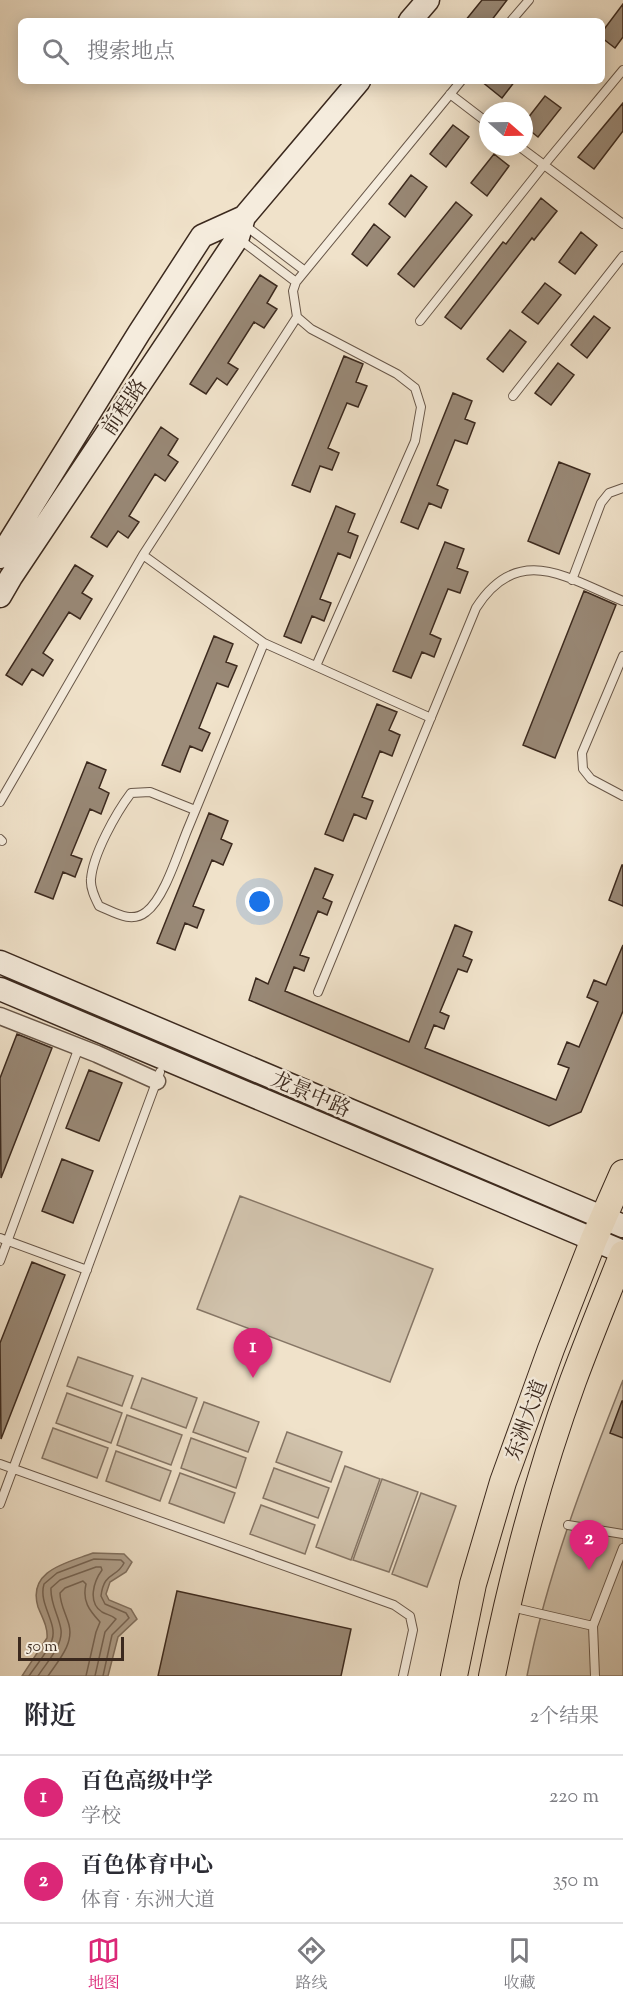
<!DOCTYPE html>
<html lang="zh">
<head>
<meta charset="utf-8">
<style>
	body { margin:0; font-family:"Sorts Mill Goudy","Noto Serif SC",serif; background:#f2f2f3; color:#2b2b33 }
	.compass { position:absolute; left:479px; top:102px; width:54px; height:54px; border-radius:50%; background:#fff; box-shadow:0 3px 15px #0003; rotate:110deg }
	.scale { position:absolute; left:18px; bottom:15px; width:106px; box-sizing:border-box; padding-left:6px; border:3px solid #3b291e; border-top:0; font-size:16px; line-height:21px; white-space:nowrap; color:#3b291e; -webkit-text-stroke:4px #f5ecdd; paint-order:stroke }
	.you { position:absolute; left:260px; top:902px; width:21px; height:21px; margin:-15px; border:4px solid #fff; border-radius:50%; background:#1a73e8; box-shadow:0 0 0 9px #1a73e833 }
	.badge { display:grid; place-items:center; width:39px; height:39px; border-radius:50%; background:#db2777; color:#fff; font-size:20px; font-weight:700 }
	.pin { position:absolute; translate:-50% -50px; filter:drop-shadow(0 2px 3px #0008) }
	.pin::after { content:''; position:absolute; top:32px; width:21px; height:18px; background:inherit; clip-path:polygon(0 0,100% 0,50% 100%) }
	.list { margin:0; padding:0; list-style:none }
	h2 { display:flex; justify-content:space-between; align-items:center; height:78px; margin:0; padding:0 24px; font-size:26px }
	h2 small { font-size:20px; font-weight:400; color:#7c7c81 }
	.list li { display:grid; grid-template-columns:39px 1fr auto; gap:18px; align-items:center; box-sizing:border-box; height:84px; padding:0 24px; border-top:2px solid #e1e1e2 }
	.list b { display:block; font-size:22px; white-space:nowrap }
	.list p { margin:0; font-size:20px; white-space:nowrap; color:#7c7c81 }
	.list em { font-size:20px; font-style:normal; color:#7c7c81 }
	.icon { flex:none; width:33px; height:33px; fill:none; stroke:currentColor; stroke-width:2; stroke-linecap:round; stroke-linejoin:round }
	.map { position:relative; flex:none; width:623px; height:1676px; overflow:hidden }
	.search { position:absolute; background:#fff; box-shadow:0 3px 15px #0003; left:18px; right:18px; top:18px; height:66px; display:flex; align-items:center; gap:15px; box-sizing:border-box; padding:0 21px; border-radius:9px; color:#7c7c81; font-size:22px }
	.sheet { height:246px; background:#fff }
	nav { display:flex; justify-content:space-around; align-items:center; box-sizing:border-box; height:84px; border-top:2px solid #e1e1e2; background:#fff; font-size:16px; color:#7c7c81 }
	nav a { display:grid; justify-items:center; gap:3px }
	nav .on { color:#db2777 }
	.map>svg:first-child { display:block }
	.green { fill:#d1c3ad; stroke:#867666; stroke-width:1.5 }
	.water { fill:#b2a390; stroke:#827262; stroke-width:1.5 }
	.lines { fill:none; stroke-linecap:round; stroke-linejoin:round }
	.shore { stroke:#766657; stroke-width:1.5 }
	.building { fill:#998977; stroke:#3b291e; stroke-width:1.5 }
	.lane-casing { stroke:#685749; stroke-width:10 }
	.street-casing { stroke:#685749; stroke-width:19 }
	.secondary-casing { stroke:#3b291e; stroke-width:25 }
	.primary-casing { stroke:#3b291e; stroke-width:28 }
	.lane { stroke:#f5ecdd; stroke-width:8 }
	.street { stroke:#f5ecdd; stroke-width:16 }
	.secondary { stroke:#f5ecdd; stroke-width:22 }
	.primary { stroke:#f0e2ca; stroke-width:26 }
	.labels { text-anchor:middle; stroke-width:5; stroke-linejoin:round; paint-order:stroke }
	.street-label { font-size:21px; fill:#3b291e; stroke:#f5ecdd }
</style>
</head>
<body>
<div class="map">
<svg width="623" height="1676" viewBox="0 0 623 1676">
	<rect width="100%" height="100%" fill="#f0e2ca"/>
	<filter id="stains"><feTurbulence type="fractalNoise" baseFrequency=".00333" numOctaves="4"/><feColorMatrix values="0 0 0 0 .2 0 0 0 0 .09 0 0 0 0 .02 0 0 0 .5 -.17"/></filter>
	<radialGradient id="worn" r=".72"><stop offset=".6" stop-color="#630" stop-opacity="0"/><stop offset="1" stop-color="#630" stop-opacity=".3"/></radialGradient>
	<path class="green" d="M 240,1196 L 433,1269 L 390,1382 L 197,1309 Z
		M 78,1357 L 133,1376 L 122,1406 L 67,1386 Z
		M 142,1378 L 197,1398 L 186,1428 L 131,1408 Z
		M 623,1380 L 623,1676 L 527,1676 C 547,1574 585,1476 623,1380 Z
		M 67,1393 L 122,1413 L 111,1443 L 56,1423 Z
		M 204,1402 L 259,1422 L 248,1452 L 193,1432 Z
		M 127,1415 L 182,1435 L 171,1465 L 117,1445 Z
		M 53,1428 L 108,1448 L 97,1478 L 42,1458 Z
		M 287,1432 L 342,1452 L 331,1482 L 276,1462 Z
		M 191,1438 L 246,1458 L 236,1488 L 181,1468 Z
		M 116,1451 L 171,1471 L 160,1501 L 106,1481 Z
		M 345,1466 L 380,1479 L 351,1560 L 316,1547 Z
		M 274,1468 L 329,1488 L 318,1518 L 263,1498 Z
		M 180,1473 L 235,1493 L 224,1523 L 169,1503 Z
		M 382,1479 L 418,1492 L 389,1572 L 353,1560 Z
		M 421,1493 L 456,1506 L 427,1587 L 392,1574 Z
		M 261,1505 L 315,1525 L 305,1554 L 250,1534 Z"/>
	<path class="water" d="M 93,1553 L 124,1554 L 132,1562 L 126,1572 L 110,1582 L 106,1594 L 109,1600 L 131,1609 L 137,1619 L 118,1637 L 108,1676 L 22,1676 L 47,1638 C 48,1627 42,1617 38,1607 C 27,1570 67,1563 93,1553 Z"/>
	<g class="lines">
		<path class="shore" d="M 29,1676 C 36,1665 48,1652 52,1640 C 58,1623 38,1604 44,1584 L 57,1573 L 94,1559 L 121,1560 L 124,1563 C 116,1579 104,1571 101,1596 L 105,1604 L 126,1613 L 129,1618 L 112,1635 L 103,1676
			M 38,1676 C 46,1663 63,1646 61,1630 C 59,1615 50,1604 51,1588 L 60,1580 L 96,1567 L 101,1567 L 102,1570 C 94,1581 87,1602 102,1612 C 107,1615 112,1615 116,1619 L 105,1632 L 95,1676
			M 48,1676 C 58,1661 74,1644 69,1625 C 66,1614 60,1604 60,1593 L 65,1588 L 83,1581 L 86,1584 C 82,1601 89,1610 100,1622 L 96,1632 L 86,1676"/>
	</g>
	<path class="building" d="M 482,0 L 507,0 L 491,21 L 465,21 Z
		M 623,4 L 623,37 L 615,48 L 602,38 L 602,32 Z
		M 481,81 L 515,81 L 502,98 Z
		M 545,96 L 561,108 L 538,137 L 524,126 L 524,123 Z
		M 623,103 L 623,131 L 594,169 L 578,157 Z
		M 453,125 L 469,137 L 446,167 L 430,154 Z
		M 494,154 L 509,166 L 487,196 L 471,183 Z
		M 411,175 L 427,187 L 405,217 L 389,204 Z
		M 541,198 L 557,211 L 534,240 L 532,238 L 461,329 L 445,317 L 503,242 L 506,244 Z
		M 456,202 L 472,215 L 414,287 L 398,274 Z
		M 374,224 L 390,237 L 367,266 L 352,254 Z
		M 581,232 L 597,245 L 575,274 L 559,262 Z
		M 260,275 L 277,286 L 267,303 L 277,309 L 264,328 L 254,322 L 228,363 L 238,369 L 227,385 L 217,378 L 206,394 L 190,384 Z
		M 545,283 L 561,295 L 538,324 L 522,312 Z
		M 594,316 L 610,328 L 587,358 L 571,345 Z
		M 510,330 L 526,342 L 503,372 L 487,359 Z
		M 344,356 L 363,364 L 356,382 L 367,386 L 358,407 L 347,403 L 328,448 L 339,453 L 332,470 L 320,466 L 310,492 L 292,485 Z
		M 558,363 L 574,375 L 551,405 L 535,393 Z
		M 453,393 L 472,401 L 465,419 L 475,423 L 467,444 L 455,440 L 437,485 L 448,490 L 441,508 L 429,503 L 418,529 L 401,522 Z
		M 161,427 L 178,439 L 168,455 L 178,462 L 165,481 L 155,474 L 129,516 L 139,522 L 128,538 L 118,531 L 107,547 L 91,537 Z
		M 559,462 L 590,474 L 559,554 L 528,541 Z
		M 336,506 L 355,514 L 348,532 L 358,536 L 350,558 L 338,553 L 320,599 L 331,603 L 324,621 L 312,616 L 301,643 L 284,636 Z
		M 445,542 L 464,549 L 457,568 L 468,572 L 460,593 L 448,589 L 430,634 L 441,639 L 434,657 L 422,652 L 411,678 L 393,671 Z
		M 75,565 L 93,576 L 82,593 L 92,599 L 80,619 L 69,612 L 43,653 L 53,660 L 43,676 L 32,669 L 22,685 L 6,675 Z
		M 584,591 L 616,605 L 555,758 L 523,745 Z
		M 214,636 L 233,644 L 226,662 L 237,666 L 228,687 L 217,683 L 199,728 L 210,733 L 202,751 L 190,746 L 180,772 L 162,765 Z
		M 377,704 L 397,712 L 389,730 L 400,735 L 392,756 L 380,751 L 362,797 L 373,801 L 366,819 L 354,814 L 343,841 L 325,834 Z
		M 87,762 L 106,770 L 99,788 L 109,793 L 101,814 L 90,809 L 71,855 L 82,859 L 75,877 L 63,872 L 53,899 L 35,892 Z
		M 209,813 L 228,821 L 221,839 L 232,844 L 223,865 L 212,860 L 193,906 L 204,910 L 197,928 L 185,923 L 175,950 L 157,943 Z
		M 622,865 L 623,865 L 623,906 L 609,900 Z
		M 315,868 L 333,875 L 323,898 L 332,902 L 327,915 L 318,911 L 300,955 L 309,958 L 304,971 L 294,967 L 285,991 L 409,1042 L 455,925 L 472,932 L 463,956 L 472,960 L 467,972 L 458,969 L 440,1012 L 449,1016 L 444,1029 L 434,1025 L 425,1048 L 556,1100 L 569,1068 L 558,1064 L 567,1042 L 579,1047 L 598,1002 L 587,997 L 594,980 L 606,985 L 623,945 L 623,1011 L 581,1112 L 549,1126 L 249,1000 L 256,978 L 268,984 Z
		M 17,1034 L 52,1048 L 1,1178 L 0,1078 Z
		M 89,1070 L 122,1083 L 99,1141 L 66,1128 Z
		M 62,1159 L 93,1171 L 73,1223 L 42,1211 Z
		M 32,1262 L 65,1275 L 1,1439 L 0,1343 Z
		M 622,1401 L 623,1401 L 623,1438 L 610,1433 Z
		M 177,1591 L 351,1629 L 341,1676 L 158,1676 Z"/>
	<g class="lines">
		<g class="lane-casing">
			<path id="lane" d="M 511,21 L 529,0
				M 450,94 L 488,123
				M 520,147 L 623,224
				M 243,224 L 305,271
				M 238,238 L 296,282
				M 420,321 L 544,165 L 623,70
				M 513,396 L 623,256
				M 143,555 L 264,643 L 431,718
				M 572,580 L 601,503 L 609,493 L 623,488
				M 623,656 L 582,753 L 583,769 L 591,779 L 623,796
				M 316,666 L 415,441 L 421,407 L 415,388 L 397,374 L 311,329 L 297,317 L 293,291 L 296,282 L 461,81
				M 0,802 L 143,555 L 297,317
				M 195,810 L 150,792 L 131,793 C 116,813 93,854 91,879 C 90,888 95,898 99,906 C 114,912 131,924 146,912 C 165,898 179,849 189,826 C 214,765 239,704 264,643
				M 0,839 L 2,841
				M 318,992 L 476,608 C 518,542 567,578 623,601
				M 0,1238 L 87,1270
				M 0,1261 L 79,1047
				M 0,1464 L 394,1605 L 410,1616 L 413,1630 L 403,1676
				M 0,1504 L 160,1072
				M 568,1525 L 623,1534
				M 511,1607 L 593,1626
				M 595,1676 L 593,1626 L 623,1548"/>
		</g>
		<g class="street-casing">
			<path id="street" d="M 0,1016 L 97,1054 L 157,1081"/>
		</g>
		<g class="secondary-casing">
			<path id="secondary" d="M 410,21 L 428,0
				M 244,217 L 359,81
				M 0,557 L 139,333 L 202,236 L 244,217 L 238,237 L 11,577 L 0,596
				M 0,962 L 623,1226
				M 0,989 L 623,1252"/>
		</g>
		<g class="primary-casing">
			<path id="primary" d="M 454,1676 L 473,1584 L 503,1482 L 551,1349 L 594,1239 L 623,1173
				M 492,1676 C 512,1577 538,1477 573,1381 C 589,1338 606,1296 623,1254"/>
		</g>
		<use href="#lane" class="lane"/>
		<use href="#street" class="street"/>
		<use href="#secondary" class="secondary"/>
		<use href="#primary" class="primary"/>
	</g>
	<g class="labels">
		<g class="street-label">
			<text transform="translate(124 407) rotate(-56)" y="7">前程路</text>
			<text transform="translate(311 1094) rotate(23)" y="7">龙景中路</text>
			<text transform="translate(526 1420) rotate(-70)" y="7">东洲大道</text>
		</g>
	</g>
	<rect width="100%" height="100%" filter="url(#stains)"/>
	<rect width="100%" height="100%" fill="url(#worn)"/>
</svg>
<svg class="compass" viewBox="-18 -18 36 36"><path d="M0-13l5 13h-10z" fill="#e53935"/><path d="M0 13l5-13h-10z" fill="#7c7c81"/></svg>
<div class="scale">50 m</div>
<div class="you"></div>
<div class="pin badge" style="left:253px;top:1378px">1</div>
<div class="pin badge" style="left:589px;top:1570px">2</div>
<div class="search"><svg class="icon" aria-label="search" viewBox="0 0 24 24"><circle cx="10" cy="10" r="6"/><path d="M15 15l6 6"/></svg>搜索地点</div>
</div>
<section class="sheet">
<h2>附近<small>2个结果</small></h2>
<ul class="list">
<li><span class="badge">1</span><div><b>百色高级中学</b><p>学校</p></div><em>220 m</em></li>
<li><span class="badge">2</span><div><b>百色体育中心</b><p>体育 · 东洲大道</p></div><em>350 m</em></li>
</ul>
</section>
<nav>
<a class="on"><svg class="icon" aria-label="map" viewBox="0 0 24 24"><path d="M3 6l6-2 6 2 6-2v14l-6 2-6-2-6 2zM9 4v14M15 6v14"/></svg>地图</a>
<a><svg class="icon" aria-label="directions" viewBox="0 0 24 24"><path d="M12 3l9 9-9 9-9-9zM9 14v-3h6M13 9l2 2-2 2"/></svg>路线</a>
<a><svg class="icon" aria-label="saved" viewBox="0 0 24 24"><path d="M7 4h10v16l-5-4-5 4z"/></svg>收藏</a>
</nav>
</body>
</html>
